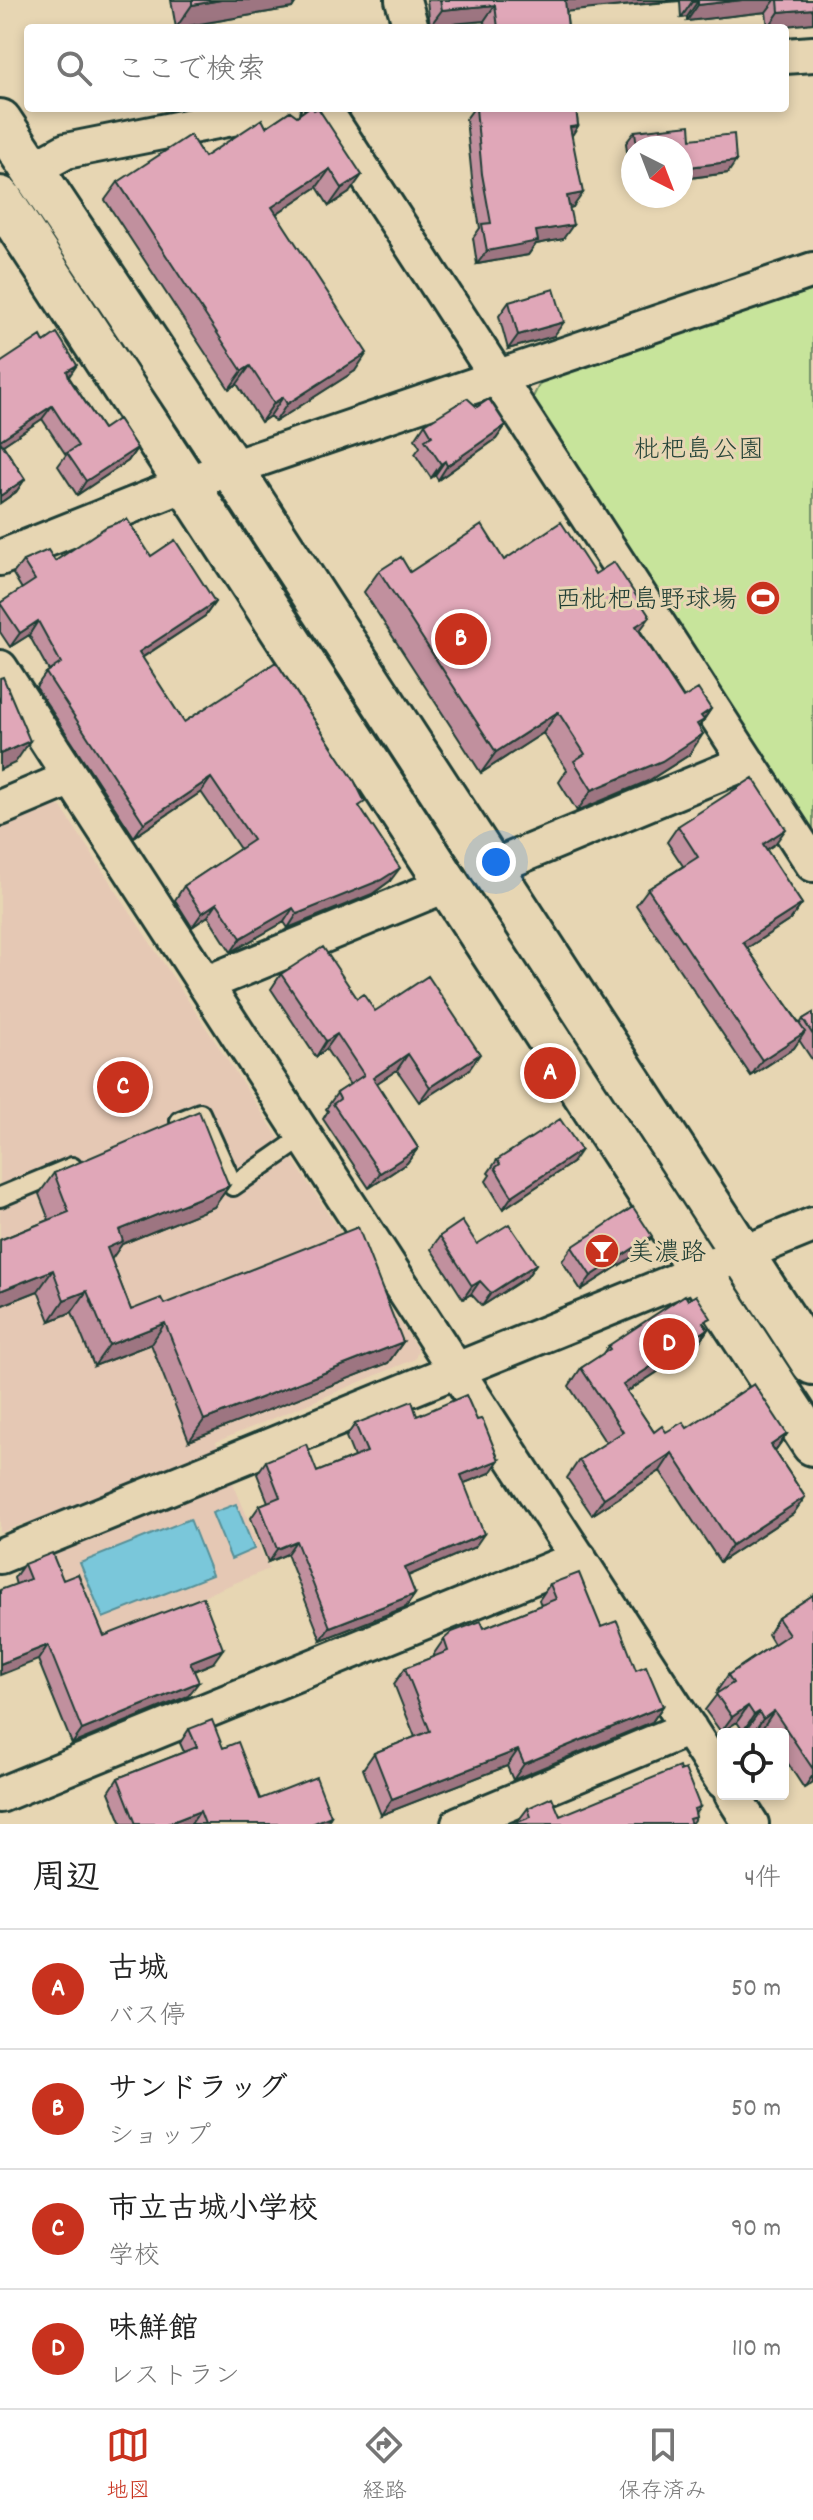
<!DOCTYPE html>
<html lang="ja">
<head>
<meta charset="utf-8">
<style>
	body { margin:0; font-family:Dekko,"Klee One",sans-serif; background:#f2f2f2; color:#222 }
	.controls { position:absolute; right:24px; bottom:24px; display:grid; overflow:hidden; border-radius:8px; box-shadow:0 4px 12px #0003 }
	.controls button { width:72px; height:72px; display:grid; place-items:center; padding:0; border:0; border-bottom:2px solid #e0e0e0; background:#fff; color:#222; font:40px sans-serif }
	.compass { position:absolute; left:621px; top:136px; width:72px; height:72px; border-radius:50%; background:#fff; box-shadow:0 4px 12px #0003; rotate:138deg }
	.you { position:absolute; left:496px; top:862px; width:28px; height:28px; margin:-20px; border:6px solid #fff; border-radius:50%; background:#1a73e8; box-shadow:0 0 0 12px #1a73e833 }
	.badge { display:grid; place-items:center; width:52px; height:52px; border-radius:50%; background:#c8321e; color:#fff; font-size:26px; font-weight:700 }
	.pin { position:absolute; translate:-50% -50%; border:4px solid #fff; box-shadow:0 2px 8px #0006 }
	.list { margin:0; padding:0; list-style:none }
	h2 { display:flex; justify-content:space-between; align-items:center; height:104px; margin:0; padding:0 32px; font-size:34px }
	h2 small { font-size:26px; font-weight:400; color:#767676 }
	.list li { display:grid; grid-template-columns:52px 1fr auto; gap:24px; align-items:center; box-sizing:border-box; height:120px; padding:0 32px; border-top:2px solid #e0e0e0 }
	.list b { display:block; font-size:30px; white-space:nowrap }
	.list p { margin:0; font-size:26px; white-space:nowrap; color:#767676 }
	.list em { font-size:26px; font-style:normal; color:#767676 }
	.icon { flex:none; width:44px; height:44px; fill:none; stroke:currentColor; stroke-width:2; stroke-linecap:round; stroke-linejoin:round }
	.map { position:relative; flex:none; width:813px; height:1824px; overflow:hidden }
	.search { position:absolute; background:#fff; box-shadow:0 4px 12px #0003; left:24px; right:24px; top:24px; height:88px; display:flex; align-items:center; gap:20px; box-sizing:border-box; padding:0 28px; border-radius:8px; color:#767676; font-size:30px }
	.sheet { height:584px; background:#fff }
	nav { display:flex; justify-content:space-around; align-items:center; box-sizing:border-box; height:112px; border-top:2px solid #e0e0e0; background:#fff; font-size:22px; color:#767676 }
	nav a { display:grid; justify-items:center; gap:4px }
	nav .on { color:#c8321e }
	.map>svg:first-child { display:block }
	.built { fill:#e5c8b4 }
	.green { fill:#c7e49b; stroke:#739068; stroke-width:2 }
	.water { fill:#7ac7da; stroke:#569098; stroke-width:2 }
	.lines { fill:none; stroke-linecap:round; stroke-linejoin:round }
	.service-casing { stroke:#1f3d34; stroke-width:24 }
	.minor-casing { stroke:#1f3d34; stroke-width:40 }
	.tertiary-casing { stroke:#1f3d34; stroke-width:48 }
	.service { stroke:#e7d6b3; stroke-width:18 }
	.minor { stroke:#e7d6b3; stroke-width:34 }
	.tertiary { stroke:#e7d6b3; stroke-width:42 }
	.wall { fill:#c1909e; stroke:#1f3d34; stroke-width:2 }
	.shaded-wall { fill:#9d7581; stroke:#1f3d34; stroke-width:2 }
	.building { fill:#e0a7b8; stroke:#1f3d34; stroke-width:2 }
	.labels { text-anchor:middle; stroke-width:6; stroke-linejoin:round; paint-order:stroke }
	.park-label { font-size:26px; fill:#274539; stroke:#e7d6b3 }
	.poi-label { font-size:26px; fill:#1f3d34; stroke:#e7d6b3; text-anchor:end }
</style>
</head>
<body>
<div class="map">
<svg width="813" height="1824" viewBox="0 0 813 1824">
	<rect width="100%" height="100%" fill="#e7d6b3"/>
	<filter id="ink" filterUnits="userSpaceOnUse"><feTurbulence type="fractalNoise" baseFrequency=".0125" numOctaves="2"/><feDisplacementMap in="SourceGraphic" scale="16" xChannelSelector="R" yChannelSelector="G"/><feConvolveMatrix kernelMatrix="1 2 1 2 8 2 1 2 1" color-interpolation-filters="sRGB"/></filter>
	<g filter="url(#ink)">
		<path class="built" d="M 49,803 L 61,807 L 418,1350 L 415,1359 L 216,1442 L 269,1569 L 78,1647 L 28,1522 L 0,1533 L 0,824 Z"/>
		<path class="green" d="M 813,290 L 813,832 L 531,401 L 542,379 Z"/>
		<path class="water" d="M 236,1504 L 254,1549 L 231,1559 L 212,1513 Z
			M 190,1519 L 212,1575 L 103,1618 L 80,1563 Z"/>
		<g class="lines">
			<g class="service-casing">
				<path id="service" d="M 180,1121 L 200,1113 L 233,1186 L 305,1136
					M 0,1197 L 72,1167"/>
			</g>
			<g class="minor-casing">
				<path id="minor" d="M 403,0 L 411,28
					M 785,56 L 813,54
					M 323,108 L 813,864
					M 31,170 L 66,151 L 282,108
					M 0,558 L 188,483 L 813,270
					M 0,668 L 723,1781
					M 0,808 L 71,778
					M 491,868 L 747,762
					M 205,984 L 448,884
					M 0,1556 L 813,1225
					M 732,1794 L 751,1824
					M 0,1795 L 579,1558
					M 459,1824 L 689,1728"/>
			</g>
			<g class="tertiary-casing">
				<path id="tertiary" d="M 0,121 L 231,468 L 813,1363
					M 0,198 L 813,1444"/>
			</g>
			<use href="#service" class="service"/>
			<use href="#minor" class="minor"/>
			<use href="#tertiary" class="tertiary"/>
		</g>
		<path class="wall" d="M 171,0 L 297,0 L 292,8 L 176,28 Z
			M 427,0 L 813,0 L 769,28 L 768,28 L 766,12 L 687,21 L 687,17 L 681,18 L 680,1 L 566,11 L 568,28 L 485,28 L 484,21 L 430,26 Z
			M 474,108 L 576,108 L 578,126 L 572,135 L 573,207 L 569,208 L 563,239 L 536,244 L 528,255 L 477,264 L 473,238 L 480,228 L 473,188 L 466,119 Z
			M 290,111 L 349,193 L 329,206 L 317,187 L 276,214 L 355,371 L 275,422 L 270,416 L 261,422 L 237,384 L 229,389 L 105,200 L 118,182 L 204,157 L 266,127 Z
			M 635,131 L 691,139 L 728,173 L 681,179 L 681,148 L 633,148 L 633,185 L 631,185 L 626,143 Z
			M 509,302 L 554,336 L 508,349 L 499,316 Z
			M 0,363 L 69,377 L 103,429 L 137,448 L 128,461 L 77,495 L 58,466 L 66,455 L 42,419 L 3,445 L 25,479 L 16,492 L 0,503 Z
			M 477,407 L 506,425 L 496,439 L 438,480 L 435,475 L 431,478 L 415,454 L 420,447 L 415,439 L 425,424 Z
			M 151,556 L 215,602 L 205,616 L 142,658 L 184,722 L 361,809 L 390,881 L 372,894 L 288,928 L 284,922 L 231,952 L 208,916 L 192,927 L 175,900 L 184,886 L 240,849 L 201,792 L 134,837 L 36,687 L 46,673 L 49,671 L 29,635 L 10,647 L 0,632 L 0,603 L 22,589 L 13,574 L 23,561 L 55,561 Z
			M 504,560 L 595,574 L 683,698 L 711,709 L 699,727 L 689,755 L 648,781 L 577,811 L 559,782 L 567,770 L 543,733 L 481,773 L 364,592 L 379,571 L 410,572 Z
			M 678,826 L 775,844 L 766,850 L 802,904 L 790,920 L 747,948 L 800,1024 L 803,1019 L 813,1013 L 813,1061 L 799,1040 L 794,1048 L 751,1076 L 636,905 L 648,889 L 683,866 L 667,842 Z
			M 281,974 L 357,998 L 375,1011 L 469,1070 L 419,1102 L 397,1070 L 377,1083 L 418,1148 L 407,1163 L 369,1188 L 323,1119 L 328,1111 L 326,1109 L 337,1093 L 350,1085 L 326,1049 L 316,1057 L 271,989 Z
			M 497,1160 L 572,1163 L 503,1209 L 486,1181 L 490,1175 L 488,1173 Z
			M 54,1173 L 229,1186 L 214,1207 L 122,1244 L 111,1259 L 131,1310 L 164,1304 L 403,1342 L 388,1363 L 189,1441 L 151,1344 L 94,1366 L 72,1312 L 50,1321 L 38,1291 L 0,1306 L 0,1240 L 49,1220 L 39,1194 Z
			M 440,1236 L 477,1244 L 536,1264 L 527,1277 L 482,1306 L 471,1294 L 463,1299 L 431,1249 Z
			M 572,1247 L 643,1250 L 581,1290 L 562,1261 Z
			M 705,1325 L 708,1329 L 696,1347 L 627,1392 L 654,1432 L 666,1432 L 687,1428 L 787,1434 L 775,1451 L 805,1497 L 793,1514 L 720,1562 L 660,1471 L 592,1515 L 567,1478 L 579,1460 L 606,1443 L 569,1386 L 581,1368 L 602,1355 L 608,1346 Z
			M 417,1416 L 490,1473 L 464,1483 L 475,1547 L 408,1576 L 415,1594 L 406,1607 L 321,1640 L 287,1554 L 268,1562 L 251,1518 L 260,1505 L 268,1502 L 257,1474 L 266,1461 L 317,1472 L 354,1457 L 346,1437 L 355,1424 Z
			M 24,1564 L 63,1580 L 104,1636 L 213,1663 L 194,1671 L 188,1696 L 72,1744 L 38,1660 L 14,1578 Z
			M 550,1584 L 601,1627 L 636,1670 L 663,1706 L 652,1722 L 513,1780 L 507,1766 L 381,1815 L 363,1769 L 374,1753 L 415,1737 L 394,1684 L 405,1668 L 433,1657 L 433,1655 L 444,1639 L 484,1628 L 541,1605 L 539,1600 Z
			M 813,1595 L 813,1782 L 804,1788 L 783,1756 L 783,1734 L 768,1734 L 763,1727 L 752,1734 L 748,1727 L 743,1731 L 737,1722 L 721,1732 L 705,1710 L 718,1693 L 717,1691 L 728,1675 L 774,1644 L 768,1634 L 778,1618 Z
			M 189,1729 L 223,1748 L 260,1799 L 331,1816 L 326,1824 L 122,1824 L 109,1792 L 118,1778 L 184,1752 L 180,1743 Z
			M 700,1807 L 695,1814 L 696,1817 L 691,1824 L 518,1822 L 518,1821 L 528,1808 L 560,1816 Z"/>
		<path class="shaded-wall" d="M 221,0 L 297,0 L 292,8 L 176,28 L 192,5 Z
			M 563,0 L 680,0 L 554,13 Z
			M 742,0 L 775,0 L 766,12 L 687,21 L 698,5 Z
			M 698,1 L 687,17 L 681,18 L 692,2 Z
			M 495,5 L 484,21 L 430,26 L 442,10 Z
			M 813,9 L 813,23 L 768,28 L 779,12 Z
			M 578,126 L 569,140 L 570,127 Z
			M 736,161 L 728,173 L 681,179 L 681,168 Z
			M 330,169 L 317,187 L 259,225 L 272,207 Z
			M 362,175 L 349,193 L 329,206 L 342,188 Z
			M 583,193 L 573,207 L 557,210 L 567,196 Z
			M 573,225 L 563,239 L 536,244 L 528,255 L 477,264 L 487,251 L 536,231 Z
			M 564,322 L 554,336 L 508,349 L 518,335 Z
			M 367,353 L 355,371 L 275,422 L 287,404 Z
			M 77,365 L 68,378 L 67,371 Z
			M 250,366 L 237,384 L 229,389 L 242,371 Z
			M 283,397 L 270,416 L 261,422 L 274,403 Z
			M 52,406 L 42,419 L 0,447 L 0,440 Z
			M 506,425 L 496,439 L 438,480 L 447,466 Z
			M 137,448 L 128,461 L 77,495 L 86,481 Z
			M 445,461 L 435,475 L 431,478 L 441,464 Z
			M 25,479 L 16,492 L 0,503 L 0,496 Z
			M 215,602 L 205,616 L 129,666 L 139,652 Z
			M 650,617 L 635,637 L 636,626 Z
			M 38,621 L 29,635 L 10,647 L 20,633 Z
			M 711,709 L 689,741 L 701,716 Z
			M 558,712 L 543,733 L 481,773 L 496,752 Z
			M 703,734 L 689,755 L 648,781 L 577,811 L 592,790 Z
			M 30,741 L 15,763 L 0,770 L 0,754 Z
			M 211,778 L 201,792 L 134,837 L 144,823 Z
			M 786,829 L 775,844 L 751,860 L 763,844 Z
			M 400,868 L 390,881 L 372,894 L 288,928 L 297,914 Z
			M 217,903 L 208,916 L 192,927 L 202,913 Z
			M 802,904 L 790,920 L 732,958 L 743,942 Z
			M 293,908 L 284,922 L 231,952 L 241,938 Z
			M 805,1032 L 794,1048 L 751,1076 L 762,1060 Z
			M 337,1034 L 326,1049 L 316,1057 L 326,1041 Z
			M 408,1054 L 397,1070 L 362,1093 L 373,1078 Z
			M 480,1054 L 469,1070 L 419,1102 L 430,1087 Z
			M 418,1148 L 407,1163 L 369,1188 L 380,1173 Z
			M 581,1150 L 572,1163 L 503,1209 L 512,1196 Z
			M 229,1186 L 214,1207 L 122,1244 L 109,1263 L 92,1269 L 119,1230 Z
			M 652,1236 L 643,1250 L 581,1290 L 591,1276 Z
			M 536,1264 L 527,1277 L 482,1306 L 491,1293 Z
			M 53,1270 L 38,1291 L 0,1306 L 0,1291 Z
			M 480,1281 L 471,1294 L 463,1299 L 472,1286 Z
			M 87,1291 L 72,1312 L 50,1321 L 64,1300 Z
			M 165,1323 L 151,1344 L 94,1366 L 109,1345 Z
			M 708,1329 L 696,1347 L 611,1402 L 623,1385 Z
			M 403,1342 L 388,1363 L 189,1441 L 204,1420 Z
			M 787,1434 L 774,1452 L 771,1445 Z
			M 672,1453 L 660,1471 L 592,1515 L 604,1498 Z
			M 499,1460 L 490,1473 L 452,1488 L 461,1475 Z
			M 805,1497 L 793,1514 L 720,1562 L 732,1545 Z
			M 484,1534 L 475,1547 L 396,1581 L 405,1568 Z
			M 296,1541 L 287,1554 L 268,1562 L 277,1549 Z
			M 415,1594 L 406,1607 L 321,1640 L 330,1627 Z
			M 48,1645 L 38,1660 L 0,1675 L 0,1664 Z
			M 223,1649 L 213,1663 L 180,1676 L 190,1662 Z
			M 199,1682 L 188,1696 L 72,1744 L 82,1730 Z
			M 663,1706 L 652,1722 L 513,1780 L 524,1764 Z
			M 748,1706 L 737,1722 L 721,1732 L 732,1717 Z
			M 774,1711 L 763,1727 L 752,1734 L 763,1719 Z
			M 759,1712 L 748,1727 L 743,1731 L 754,1715 Z
			M 518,1750 L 507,1766 L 381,1815 L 392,1799 Z
			M 813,1775 L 813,1782 L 804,1788 Z
			M 200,1811 L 191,1824 L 167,1824 Z
			M 331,1816 L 326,1824 L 312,1824 Z"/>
		<path class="building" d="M 192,0 L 221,0 L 192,5 Z
			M 440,0 L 565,0 L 568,28 L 498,28 L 495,5 L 442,10 Z
			M 692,0 L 742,0 L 698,5 L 698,1 L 692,2 Z
			M 778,0 L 813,0 L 813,9 L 779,12 Z
			M 308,108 L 313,108 L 314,110 L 318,108 L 362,175 L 342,188 L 330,169 L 272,207 L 367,353 L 287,404 L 283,397 L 274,403 L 250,366 L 242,371 L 118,182 L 190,135 L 204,157 L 262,119 L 266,127 L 290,111 L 297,116 Z
			M 476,108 L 576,108 L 578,126 L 570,127 L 583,193 L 567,196 L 573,225 L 536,231 L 538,241 L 487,251 L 482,224 L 491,223 L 482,174 Z
			M 690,125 L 691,139 L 734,134 L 736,161 L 681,168 L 681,148 L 637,148 L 635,131 Z
			M 554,289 L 564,322 L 518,335 L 509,302 Z
			M 57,333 L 77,365 L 67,371 L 69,378 L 103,429 L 118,419 L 137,448 L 86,481 L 67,453 L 78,446 L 52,406 L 0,440 L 0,363 L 41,336 L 44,342 Z
			M 467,398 L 477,407 L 489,399 L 506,425 L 447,466 L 445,461 L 441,464 L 425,440 L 432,436 L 425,424 Z
			M 0,441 L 25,479 L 0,496 Z
			M 127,519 L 151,556 L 175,540 L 215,602 L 139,652 L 184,722 L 276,662 L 354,780 L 365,802 L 359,806 L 400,868 L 381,880 L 297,914 L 293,908 L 241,938 L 217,903 L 202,913 L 184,886 L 253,840 L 211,778 L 144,823 L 46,673 L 61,663 L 38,621 L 20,633 L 0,603 L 35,580 L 23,561 L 48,550 L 55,561 L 106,527 Z
			M 561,522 L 595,574 L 614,562 L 650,617 L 636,626 L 683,698 L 698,689 L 711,709 L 701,716 L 704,720 L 697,724 L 703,734 L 662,761 L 592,790 L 574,761 L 585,754 L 558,712 L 496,752 L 379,571 L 401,557 L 410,572 L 482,525 L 504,560 Z
			M 3,677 L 30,741 L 0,754 L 0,678 Z
			M 753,778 L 786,829 L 763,844 L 802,904 L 743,942 L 805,1032 L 762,1060 L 648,889 L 698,857 L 678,826 Z
			M 323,947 L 357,998 L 363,994 L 375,1011 L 428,976 L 480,1054 L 430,1087 L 408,1054 L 373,1078 L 418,1148 L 380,1173 L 333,1104 L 340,1099 L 337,1093 L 364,1075 L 337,1034 L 326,1041 L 281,974 Z
			M 813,1013 L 813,1035 L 803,1019 Z
			M 199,1111 L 229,1186 L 119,1230 L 123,1241 L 107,1248 L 131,1310 L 161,1298 L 164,1304 L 358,1227 L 403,1342 L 204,1420 L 165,1323 L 109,1345 L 87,1291 L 64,1300 L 53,1270 L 0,1291 L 0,1240 L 69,1212 L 54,1173 Z
			M 560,1119 L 581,1150 L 512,1196 L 495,1168 L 500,1164 L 497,1160 Z
			M 633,1207 L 652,1236 L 591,1276 L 572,1247 Z
			M 462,1221 L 477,1244 L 509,1224 L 536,1264 L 491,1293 L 480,1281 L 472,1286 L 440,1236 Z
			M 685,1295 L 688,1300 L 696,1295 L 711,1318 L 703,1322 L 708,1329 L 623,1385 L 654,1432 L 662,1426 L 666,1432 L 683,1422 L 687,1428 L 754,1384 L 787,1434 L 771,1445 L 805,1497 L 732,1545 L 672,1453 L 604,1498 L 579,1460 L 623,1432 L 581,1368 L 610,1349 L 608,1346 Z
			M 466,1395 L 477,1420 L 481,1419 L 484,1423 L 499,1460 L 461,1475 L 484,1534 L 405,1568 L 415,1594 L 330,1627 L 296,1541 L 277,1549 L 260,1505 L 280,1497 L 266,1461 L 306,1444 L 317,1472 L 367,1452 L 355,1424 L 412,1401 L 417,1416 Z
			M 52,1553 L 63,1580 L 78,1574 L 104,1636 L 203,1597 L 223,1649 L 190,1662 L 199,1682 L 82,1730 L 48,1645 L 0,1664 L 0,1590 L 30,1579 L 24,1564 Z
			M 579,1573 L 601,1627 L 617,1621 L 636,1670 L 646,1666 L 663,1706 L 524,1764 L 518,1750 L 392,1799 L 374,1753 L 430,1731 L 405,1668 L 448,1651 L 444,1639 L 452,1632 L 481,1621 L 484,1628 L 556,1599 L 550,1584 Z
			M 813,1595 L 813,1769 L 774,1711 L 763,1719 L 759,1712 L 754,1715 L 748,1706 L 732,1717 L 716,1694 L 733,1683 L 728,1675 L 789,1634 L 778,1618 Z
			M 212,1720 L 223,1748 L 238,1742 L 260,1799 L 316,1777 L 331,1816 L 312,1824 L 205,1824 L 200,1811 L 167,1824 L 136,1824 L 118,1778 L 197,1747 L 189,1729 Z
			M 679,1767 L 680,1771 L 685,1769 L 700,1807 L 694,1809 L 696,1817 L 689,1819 L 691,1824 L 513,1824 L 531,1817 L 528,1808 L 552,1797 L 560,1816 Z"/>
	</g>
	<defs>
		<g id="stadium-disc" transform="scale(1.8)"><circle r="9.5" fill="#c8321e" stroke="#e7d6b3"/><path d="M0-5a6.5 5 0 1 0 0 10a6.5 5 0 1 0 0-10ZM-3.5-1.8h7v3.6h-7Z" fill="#fff"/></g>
		<g id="bar-disc" transform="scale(1.8)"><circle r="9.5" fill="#c8321e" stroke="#e7d6b3"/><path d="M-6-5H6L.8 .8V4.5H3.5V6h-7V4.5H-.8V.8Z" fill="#fff"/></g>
	</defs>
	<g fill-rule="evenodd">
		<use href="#stadium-disc" x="763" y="598"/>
		<use href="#bar-disc" x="602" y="1251"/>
	</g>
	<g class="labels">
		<g class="park-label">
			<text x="699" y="457">枇杷島公園</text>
		</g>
		<g class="poi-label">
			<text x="737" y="607">西枇杷島野球場</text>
			<text x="628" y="1260" text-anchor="start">美濃路</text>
		</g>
	</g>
</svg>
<div class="controls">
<button><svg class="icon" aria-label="locate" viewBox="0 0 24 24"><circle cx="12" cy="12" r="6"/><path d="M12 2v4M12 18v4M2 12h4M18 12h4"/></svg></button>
</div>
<svg class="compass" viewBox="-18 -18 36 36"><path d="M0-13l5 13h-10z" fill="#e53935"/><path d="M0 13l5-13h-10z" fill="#767676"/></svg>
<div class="you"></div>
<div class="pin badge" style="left:550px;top:1073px">A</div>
<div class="pin badge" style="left:461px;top:639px">B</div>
<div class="pin badge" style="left:123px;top:1087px">C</div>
<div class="pin badge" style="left:669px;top:1344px">D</div>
<div class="search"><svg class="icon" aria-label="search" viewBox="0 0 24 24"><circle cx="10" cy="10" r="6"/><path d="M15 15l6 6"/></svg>ここで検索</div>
</div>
<section class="sheet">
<h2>周辺<small>4件</small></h2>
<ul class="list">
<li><span class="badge">A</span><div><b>古城</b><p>バス停</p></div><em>50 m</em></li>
<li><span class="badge">B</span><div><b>サンドラッグ</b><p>ショップ</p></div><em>50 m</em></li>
<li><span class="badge">C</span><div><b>市立古城小学校</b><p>学校</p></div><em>90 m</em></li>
<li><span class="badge">D</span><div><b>味鮮館</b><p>レストラン</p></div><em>110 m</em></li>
</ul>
</section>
<nav>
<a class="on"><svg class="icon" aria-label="map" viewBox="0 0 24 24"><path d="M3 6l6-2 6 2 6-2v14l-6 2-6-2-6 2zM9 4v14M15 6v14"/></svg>地図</a>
<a><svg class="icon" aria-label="directions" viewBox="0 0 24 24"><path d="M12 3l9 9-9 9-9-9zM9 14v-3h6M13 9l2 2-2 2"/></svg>経路</a>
<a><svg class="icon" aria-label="saved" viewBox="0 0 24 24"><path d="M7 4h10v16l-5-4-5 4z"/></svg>保存済み</a>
</nav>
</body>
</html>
